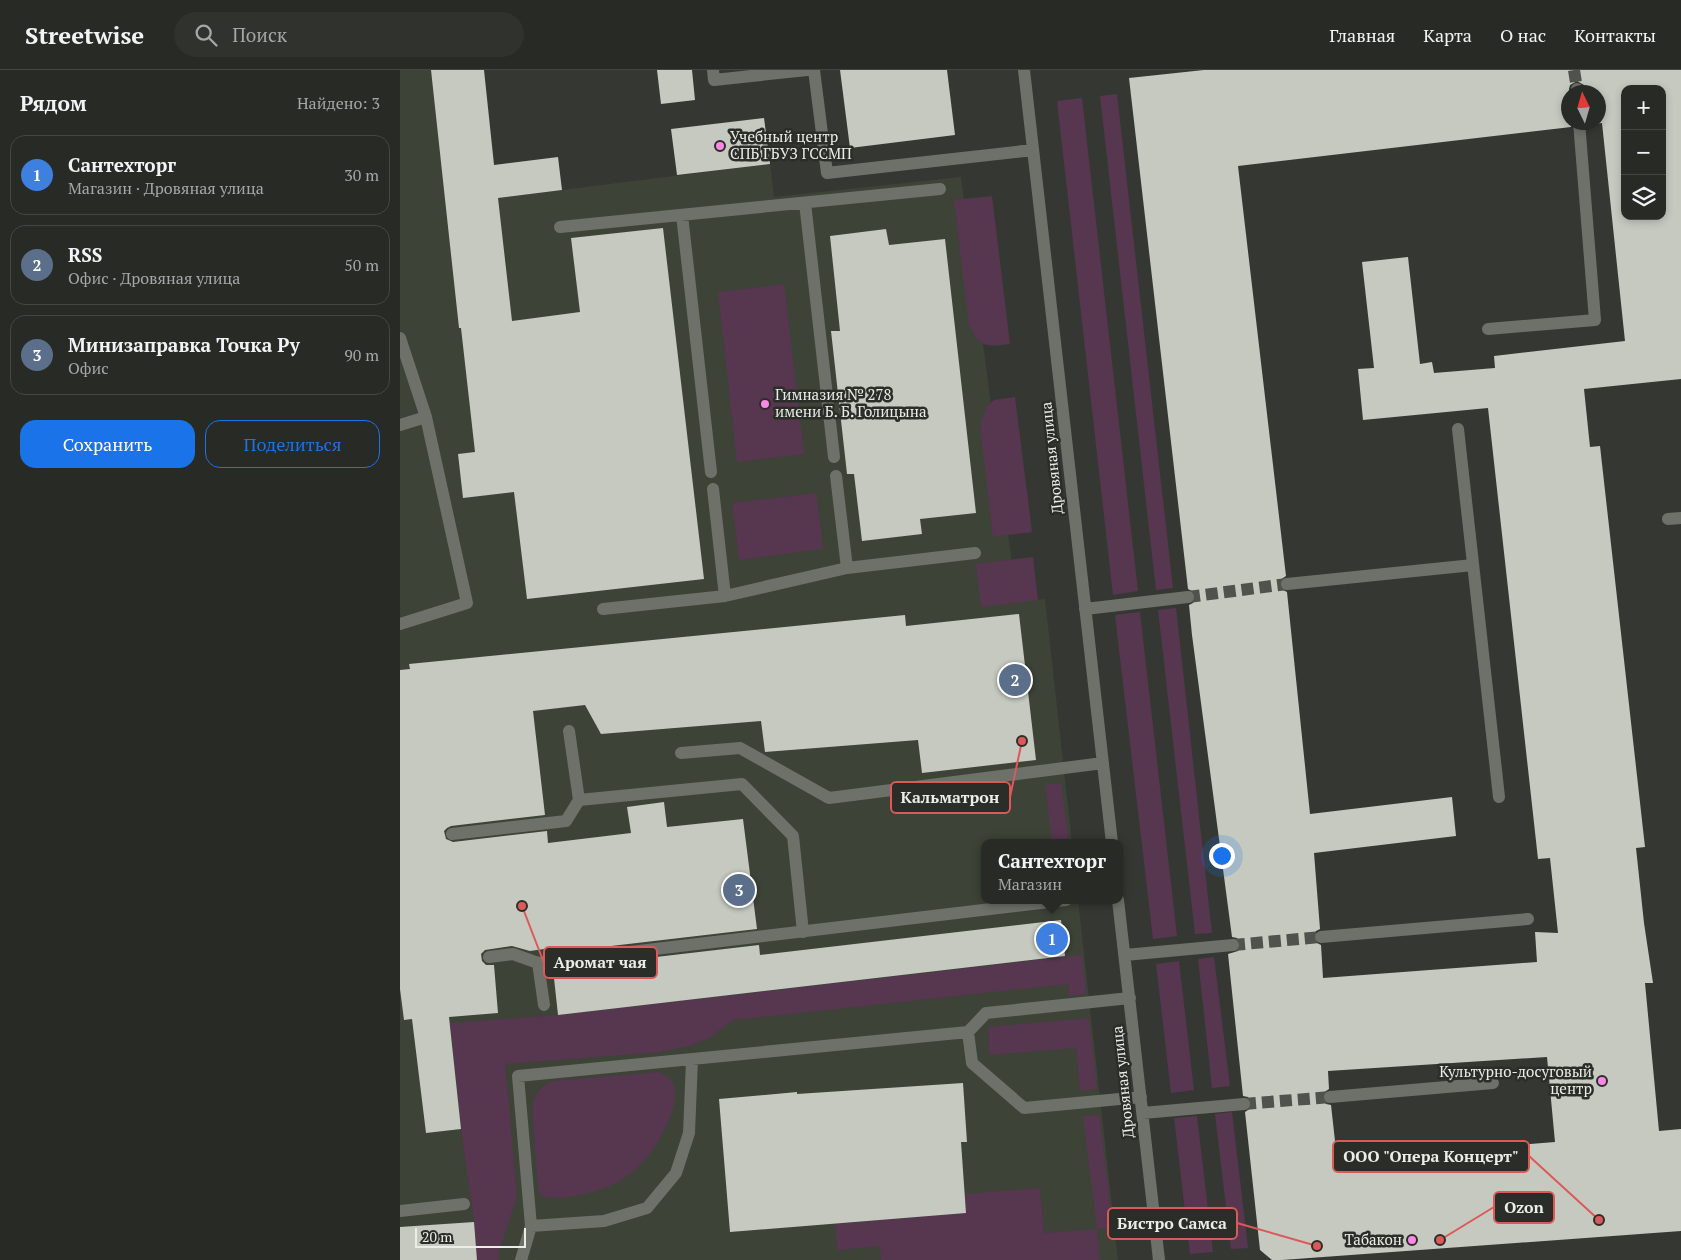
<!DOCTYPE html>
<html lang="ru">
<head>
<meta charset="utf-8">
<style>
	body { margin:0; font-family:"PT Serif",serif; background:#30322e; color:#f1f3f6 }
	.controls { position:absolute; right:15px; top:15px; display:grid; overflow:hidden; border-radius:10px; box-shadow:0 2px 8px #0003 }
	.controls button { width:45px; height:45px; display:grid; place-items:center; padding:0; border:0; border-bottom:1px solid #444643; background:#282a26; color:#f1f3f6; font:25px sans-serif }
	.compass { position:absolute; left:1161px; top:15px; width:45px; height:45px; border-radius:50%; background:#282a26; box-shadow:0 2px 8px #0003; rotate:355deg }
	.scale { position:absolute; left:15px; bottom:12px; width:111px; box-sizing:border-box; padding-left:5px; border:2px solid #eaede8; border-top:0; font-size:14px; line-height:18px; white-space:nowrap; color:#eaede8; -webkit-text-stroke:4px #2b2e28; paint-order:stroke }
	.you { position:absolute; left:821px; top:785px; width:18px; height:18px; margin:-12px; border:4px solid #fff; border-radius:50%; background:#1a73e8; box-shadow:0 0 0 8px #1a73e833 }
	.badge { display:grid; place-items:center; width:32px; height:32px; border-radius:50%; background:#1a73e8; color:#fff; font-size:16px; font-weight:700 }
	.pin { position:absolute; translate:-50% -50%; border:2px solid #fff; box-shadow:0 1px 5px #0006 }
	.popup { position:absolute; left:581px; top:769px; width:142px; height:65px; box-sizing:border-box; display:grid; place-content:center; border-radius:10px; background:#282a26; filter:drop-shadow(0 1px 4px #0005); font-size:16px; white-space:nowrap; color:#a5a7a7 }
	.popup b { font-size:19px; color:#f1f3f6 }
	.popup::after { content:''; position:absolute; left:50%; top:100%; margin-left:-10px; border:10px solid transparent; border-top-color:#282a26 }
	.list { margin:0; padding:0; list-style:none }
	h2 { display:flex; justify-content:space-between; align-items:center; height:65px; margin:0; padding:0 20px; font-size:21px }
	h2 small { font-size:16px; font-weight:400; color:#a5a7a7 }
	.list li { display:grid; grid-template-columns:32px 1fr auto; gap:15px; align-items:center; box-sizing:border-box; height:80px; margin:0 10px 10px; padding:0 10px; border:1px solid #444643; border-radius:15px }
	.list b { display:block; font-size:19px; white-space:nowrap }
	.list p { margin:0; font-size:16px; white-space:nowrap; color:#a5a7a7 }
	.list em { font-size:16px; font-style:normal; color:#a5a7a7 }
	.actions { display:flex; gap:10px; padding:15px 20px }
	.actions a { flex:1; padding:11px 0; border:1px solid #1a73e8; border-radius:15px; text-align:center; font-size:18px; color:#1a73e8 }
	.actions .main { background:#1a73e8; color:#fff }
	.icon { flex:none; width:28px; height:28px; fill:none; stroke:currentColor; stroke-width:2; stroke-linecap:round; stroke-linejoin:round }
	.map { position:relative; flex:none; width:1281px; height:1190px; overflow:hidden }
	header { display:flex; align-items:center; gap:30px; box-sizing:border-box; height:70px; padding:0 25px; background:#282a26; border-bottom:1px solid #444643 }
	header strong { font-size:24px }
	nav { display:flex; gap:28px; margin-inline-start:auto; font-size:18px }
	.search { width:350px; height:45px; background:#30322e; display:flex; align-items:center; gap:12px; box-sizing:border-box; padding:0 18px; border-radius:28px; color:#a5a7a7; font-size:19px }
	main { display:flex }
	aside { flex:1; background:#282a26 }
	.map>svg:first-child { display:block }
	.built { fill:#3d4337 }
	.green { fill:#573650 }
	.building { fill:#c5c9c0; fill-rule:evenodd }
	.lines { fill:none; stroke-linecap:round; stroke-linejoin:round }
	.minor-tunnel { stroke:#50534d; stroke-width:12; stroke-dasharray:12 6; stroke-linecap:butt }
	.minor { stroke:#6d7169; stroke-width:12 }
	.poi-dot { fill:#fb87e6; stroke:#2b2e28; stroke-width:2 }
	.labels { text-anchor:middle; stroke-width:5; stroke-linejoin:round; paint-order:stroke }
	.poi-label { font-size:15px; fill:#eaede8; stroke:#2b2e28; text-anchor:start }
	.street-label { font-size:15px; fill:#eaede8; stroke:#2b2e28 }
	.leader { fill:none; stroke:#db5958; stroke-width:2 }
	.callout-dot { fill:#db5958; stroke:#2b2e28; stroke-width:2 }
	.callout { fill:#2b2e28; stroke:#db5958; stroke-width:2 }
	.callout-label { font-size:16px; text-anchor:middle; font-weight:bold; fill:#eaede8 }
</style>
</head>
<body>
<header>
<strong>Streetwise</strong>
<div class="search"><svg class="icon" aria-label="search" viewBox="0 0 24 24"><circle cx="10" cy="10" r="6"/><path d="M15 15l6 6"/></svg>Поиск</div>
<nav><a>Главная</a><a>Карта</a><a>О нас</a><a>Контакты</a></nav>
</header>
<main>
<aside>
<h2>Рядом<small>Найдено: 3</small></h2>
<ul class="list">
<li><span class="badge" style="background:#3f7fe0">1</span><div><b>Сантехторг</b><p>Магазин · Дровяная улица</p></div><em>30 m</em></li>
<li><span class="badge" style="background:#5c6f8a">2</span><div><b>RSS</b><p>Офис · Дровяная улица</p></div><em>50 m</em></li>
<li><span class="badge" style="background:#5c6f8a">3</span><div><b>Минизаправка Точка Ру</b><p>Офис</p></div><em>90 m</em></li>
</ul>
<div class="actions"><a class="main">Сохранить</a><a>Поделиться</a></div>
</aside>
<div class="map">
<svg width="1281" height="1190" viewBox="0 0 1281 1190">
	<rect width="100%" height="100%" fill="#353832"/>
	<path class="built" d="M 0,0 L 84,0 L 98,128 L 370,94 L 374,127 L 561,107 L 617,532 L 645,529 L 672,773 L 584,773 L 584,830 L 678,830 L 718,1190 L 0,1190 Z"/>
	<path class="green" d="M 717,24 L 773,518 L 756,520 L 700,26 Z
		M 682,28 L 738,521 L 713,525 L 657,31 Z
		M 592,126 L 610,274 C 586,277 580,278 569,255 L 554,130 Z
		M 384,214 L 404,384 L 337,392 L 318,222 Z
		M 615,327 L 632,462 L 593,467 L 580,355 L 587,336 L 594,330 Z
		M 416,423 L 423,479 L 339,490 L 332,433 Z
		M 633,487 L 638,530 L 581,537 L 576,494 Z
		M 776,538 L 812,863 L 795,864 L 758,540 Z
		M 740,542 L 777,866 L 753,869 L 715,545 Z
		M 661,713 L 669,773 L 652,773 L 645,715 Z
		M 682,885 L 686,924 L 669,926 L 668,914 L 333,950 L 311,967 L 289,976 L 261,982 L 105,994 L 117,1127 L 98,1185 L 98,1190 L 77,1190 L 74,1151 L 61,1059 L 50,953 L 158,945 Z
		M 814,887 L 830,1016 L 812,1018 L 798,889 Z
		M 779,891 L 794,1020 L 771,1023 L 756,894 Z
		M 689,948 L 697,1019 L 680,1021 L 676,978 L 589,985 L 588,957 Z
		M 258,1002 C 261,1003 265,1005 268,1007 C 288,1023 260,1072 248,1086 C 242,1093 235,1100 228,1105 C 213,1117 194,1122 175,1126 C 164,1128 152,1129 141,1126 L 138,1118 L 132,1039 C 135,1023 137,1019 153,1011 Z
		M 832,1042 L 848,1178 L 831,1179 L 815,1044 Z
		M 699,1045 L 713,1157 L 697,1159 L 700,1190 L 481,1190 L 480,1176 L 437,1180 L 435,1154 L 566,1143 L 565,1124 L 640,1118 L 644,1163 L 697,1159 L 683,1046 Z
		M 797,1046 L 813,1182 L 790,1184 L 774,1048 Z"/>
	<path class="building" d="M 31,0 L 84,0 L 94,95 L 158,87 L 162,120 L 98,128 L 112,251 L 180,242 L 171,168 L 263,158 L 304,509 L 127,529 L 114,422 L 63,428 L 58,384 L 75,382 L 61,258 L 59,258 Z
		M 257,0 L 292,0 L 295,30 L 261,34 Z
		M 440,0 L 547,0 L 555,65 L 450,78 Z
		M 804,0 L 1281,0 L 1281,309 L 1184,319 L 1190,377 L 1200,376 L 1245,777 L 1236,778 L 1244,853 L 1253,913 L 1245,913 L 1259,1061 L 1281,1059 L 1281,1161 L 882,1190 L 872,1190 L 860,1180 L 845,1042 L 851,1038 L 852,1033 L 848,1027 L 843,1026 L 828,884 L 838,881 L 841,874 L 837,868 L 832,867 L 792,565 L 789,535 L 793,533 L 796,527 L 794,522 L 788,519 L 729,8 ZM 1177,11 L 1184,15 L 1185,22 L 1198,22 L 1198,52 L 1187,52 L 1187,55 L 1202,53 L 1225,271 L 1094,286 L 1095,298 L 1034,303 L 1032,292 L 1020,294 L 1008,187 L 962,192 L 974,298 L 958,299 L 963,350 L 1088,338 L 1138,789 L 1150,788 L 1158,863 L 1135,862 L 1137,892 L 923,908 L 921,875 L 915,872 L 913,867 L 916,861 L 920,859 L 914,783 L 1056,766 L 1052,727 L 910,744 L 887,522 L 881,519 L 879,515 L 880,510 L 886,506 L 838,96 L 1171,57 L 1171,52 L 1168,52 L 1169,19 L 1170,15 ZM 1225,19 L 1262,19 L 1262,146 L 1225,146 ZM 1147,987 L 1155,1072 L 937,1089 L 931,1035 L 926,1034 L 922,1028 L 923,1023 L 929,1019 L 928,1001 Z
		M 364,48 L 370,94 L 277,105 L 271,59 Z
		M 486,159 L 489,175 L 545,169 L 576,443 L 520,449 L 522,464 L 462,471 L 454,404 L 447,404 L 431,261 L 440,261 L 430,166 Z
		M 619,544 L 636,690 L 522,703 L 518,670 L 365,682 L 361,651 L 201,664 L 185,635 L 133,641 L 145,745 L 51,756 L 47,758 L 44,761 L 46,769 L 53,772 L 147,761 L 148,773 L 231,763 L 227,737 L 264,732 L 267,757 L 343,749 L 357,859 L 151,883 L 151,878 L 130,881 L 112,876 L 85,880 L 81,884 L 82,891 L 86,895 L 94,895 L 98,943 L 49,947 L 61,1059 L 26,1063 L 12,949 L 4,950 L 0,919 L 0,600 L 10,599 L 9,594 L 505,545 L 506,556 Z
		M 661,850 L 665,886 L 158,945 L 153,899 L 359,875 L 360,885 Z
		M 563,1013 L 567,1072 L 561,1072 L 566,1143 L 330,1162 L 319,1029 L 397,1022 L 397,1024 Z
		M 74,1152 L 77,1190 L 0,1190 L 0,1157 Z"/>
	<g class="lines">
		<path class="minor-tunnel" d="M 1174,0 L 1177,19
			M 788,527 L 887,514
			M 833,875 L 921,867
			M 844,1034 L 930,1027"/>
		<path class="minor" d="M 313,0 L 314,10 L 407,0
			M 414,0 L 427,103 L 633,80
			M 624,0 L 712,773
			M 1177,19 L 1177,22
			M 405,133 L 434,387
			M 282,145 L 311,402
			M 160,157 L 540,119
			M 1088,259 L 1195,250 L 1179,52
			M 0,268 L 26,347 L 0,355
			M 1058,359 L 1099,727
			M 436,406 L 447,498
			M 313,419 L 325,526
			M 1268,449 L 1281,448
			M 887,514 L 1073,495
			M 203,539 L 325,526 L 447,498 L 575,483
			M 685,539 L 788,527
			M 0,554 L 67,533 L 26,347
			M 169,661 L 179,730 L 342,714 L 393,766 L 403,862
			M 281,683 L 340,678 L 429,728 L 703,693
			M 52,764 L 166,751 L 179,730
			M 718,830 L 759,1190
			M 921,867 L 1128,849
			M 725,885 L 833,875
			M 89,887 L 113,884 L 138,893 L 666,830
			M 138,893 L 144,935
			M 568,962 L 572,993 L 624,1038 L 741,1027
			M 930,1027 L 1093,1013
			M 743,1043 L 844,1034
			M 0,1141 L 64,1134
			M 131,1156 L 118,1006 L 568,962 L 586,943 L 730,928
			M 121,1190 L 131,1156 L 204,1151 L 247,1138 L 276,1103 L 289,1063 L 292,990"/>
	</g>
	<g class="poi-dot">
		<circle cx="320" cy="76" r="5"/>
		<circle cx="365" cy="334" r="5"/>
		<circle cx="1202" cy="1011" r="5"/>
		<circle cx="1012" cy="1170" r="5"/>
	</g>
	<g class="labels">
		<g class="poi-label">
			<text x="330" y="72">Учебный центр<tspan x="330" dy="17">СПБ ГБУЗ ГССМП</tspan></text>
			<text x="375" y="330">Гимназия № 278<tspan x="375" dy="17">имени Б. Б. Голицына</tspan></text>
			<text x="1192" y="1007" text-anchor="end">Культурно-досуговый<tspan x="1192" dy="17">центр</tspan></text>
			<text x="1002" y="1175" text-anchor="end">Табакон</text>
		</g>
		<g class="street-label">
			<text transform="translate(652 388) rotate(-96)" y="5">Дровяная улица</text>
			<text transform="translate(723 1012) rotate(-96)" y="5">Дровяная улица</text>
		</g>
	</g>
	<path class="leader" d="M622 671L610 727M122 836L144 893M1199 1150L1129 1086M1040 1170L1094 1137M917 1176L837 1153"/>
	<g class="callout-dot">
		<circle cx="622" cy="671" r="5"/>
		<circle cx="122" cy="836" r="5"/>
		<circle cx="1199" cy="1150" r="5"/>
		<circle cx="1040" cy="1170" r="5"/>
		<circle cx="917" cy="1176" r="5"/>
	</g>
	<g class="callout">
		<rect x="491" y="712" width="119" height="31" rx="5"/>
		<rect x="144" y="877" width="113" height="31" rx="5"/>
		<rect x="933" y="1071" width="196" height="31" rx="5"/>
		<rect x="1094" y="1122" width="60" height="31" rx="5"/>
		<rect x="708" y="1138" width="129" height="31" rx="5"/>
	</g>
	<g class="callout-label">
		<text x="550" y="733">Кальматрон</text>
		<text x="200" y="898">Аромат чая</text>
		<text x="1031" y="1092">ООО "Опера Концерт"</text>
		<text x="1124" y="1143">Ozon</text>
		<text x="772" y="1159">Бистро Самса</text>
	</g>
</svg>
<div class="controls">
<button>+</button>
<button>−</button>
<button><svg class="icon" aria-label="layers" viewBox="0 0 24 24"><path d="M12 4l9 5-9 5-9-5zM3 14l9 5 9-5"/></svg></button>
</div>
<svg class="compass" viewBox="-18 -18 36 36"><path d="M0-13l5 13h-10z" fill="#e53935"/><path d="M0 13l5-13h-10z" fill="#a5a7a7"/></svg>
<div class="scale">20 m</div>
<div class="you"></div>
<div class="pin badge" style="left:652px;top:869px;background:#3f7fe0">1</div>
<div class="popup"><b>Сантехторг</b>Магазин</div>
<div class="pin badge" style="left:615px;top:610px;background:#5c6f8a">2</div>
<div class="pin badge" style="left:339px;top:820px;background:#5c6f8a">3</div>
</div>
</main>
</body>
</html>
